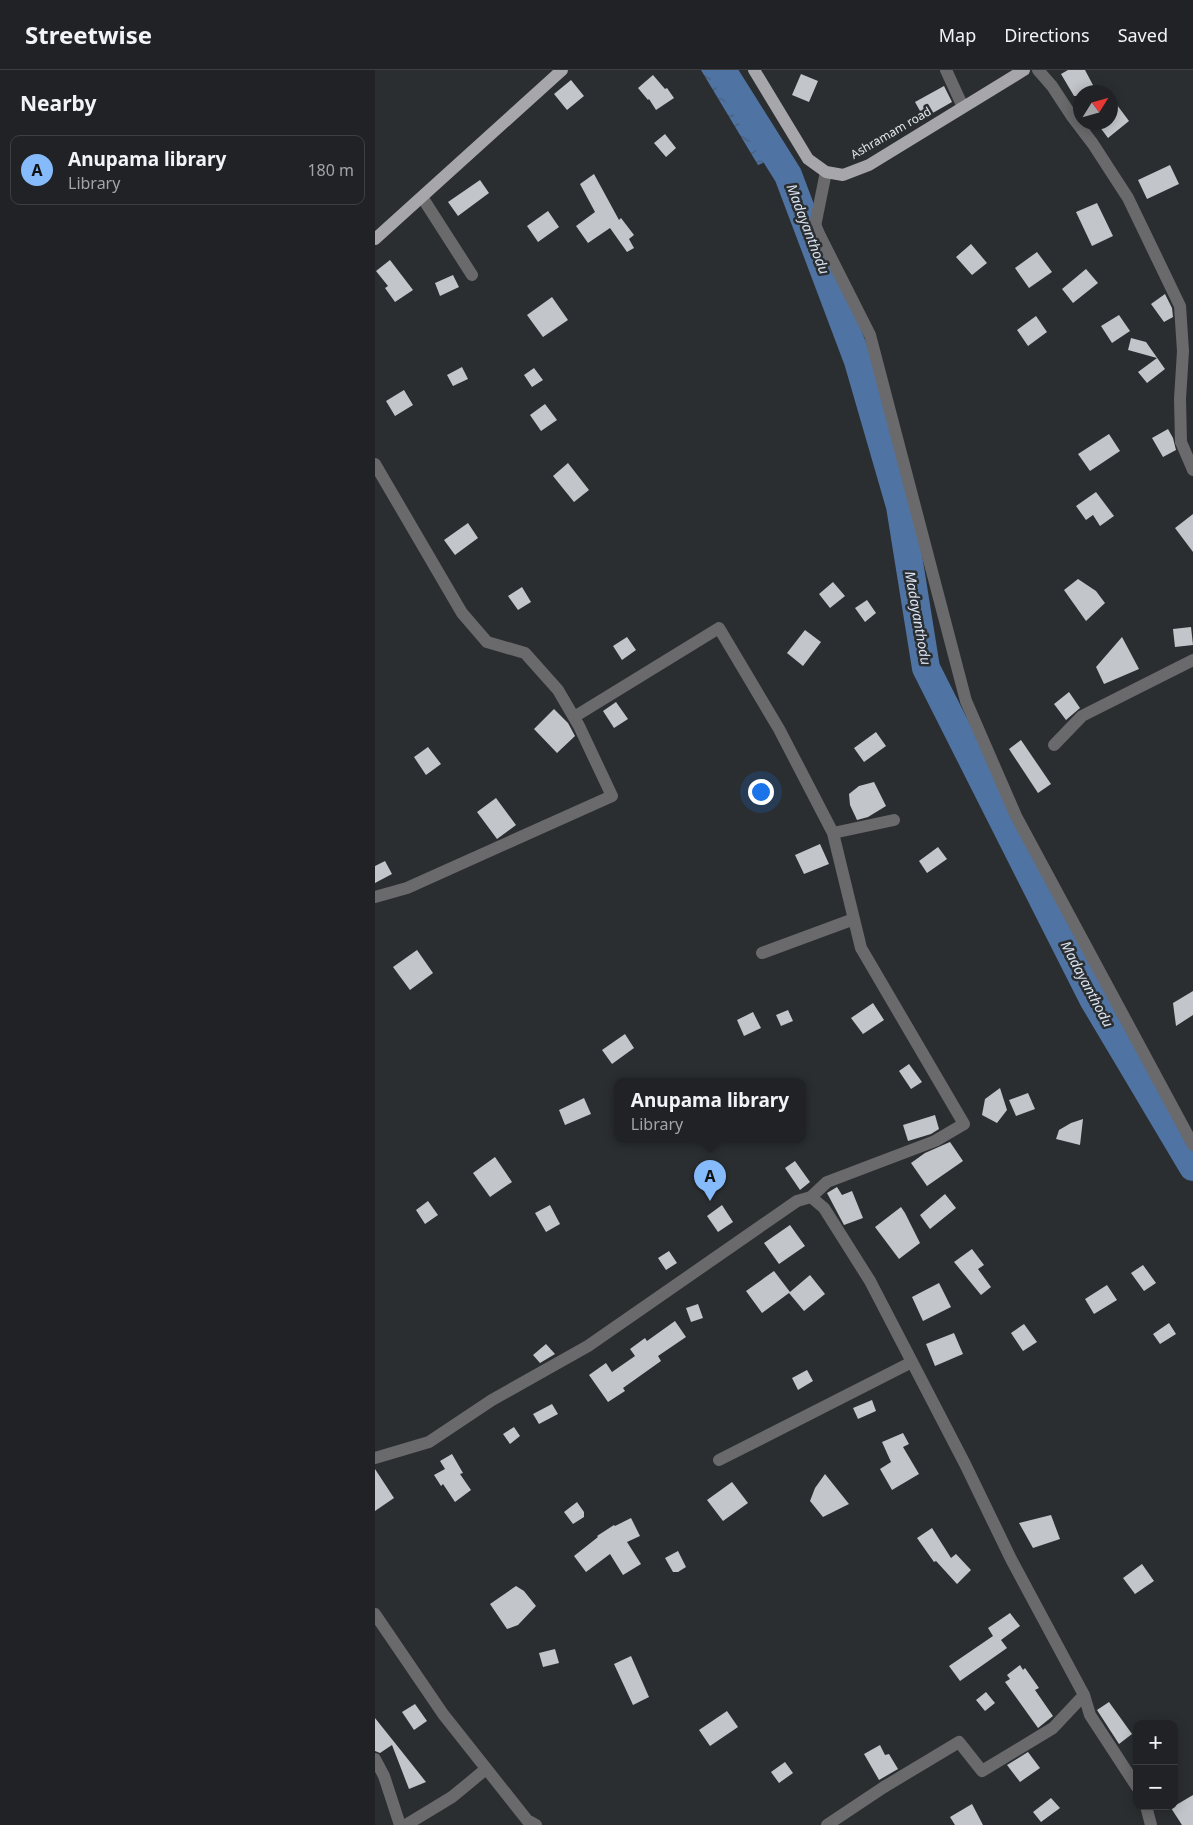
<!DOCTYPE html>
<html lang="en">
<head>
<meta charset="utf-8">
<style>
	body { margin:0; font-family:"Noto Sans",sans-serif; background:#282a2d; color:#f1f3f6 }
	.controls { position:absolute; right:15px; bottom:15px; display:grid; overflow:hidden; border-radius:10px; box-shadow:0 2px 12px #0003 }
	.controls button { width:45px; height:45px; display:grid; place-items:center; padding:0; border:0; border-bottom:1px solid #3d3f42; background:#202225; color:#f1f3f6; font:25px sans-serif }
	.compass { position:absolute; left:698px; top:15px; width:45px; height:45px; border-radius:50%; background:#202225; box-shadow:0 2px 12px #0003; rotate:53deg }
	.you { position:absolute; left:385px; top:721px; width:18px; height:18px; margin:-12px; border:4px solid #fff; border-radius:50%; background:#1a73e8; box-shadow:0 0 0 8px #1a73e833 }
	.badge { display:grid; place-items:center; width:32px; height:32px; border-radius:50%; background:#86bbfb; color:#111; font-size:16px; font-weight:700 }
	.pin { position:absolute; translate:-50% -41px; filter:drop-shadow(0 1px 2px #0008) }
	.pin::after { content:''; position:absolute; top:26px; width:18px; height:15px; background:inherit; clip-path:polygon(0 0,100% 0,50% 100%) }
	.popup { position:absolute; left:239px; top:1008px; width:192px; height:65px; box-sizing:border-box; display:grid; place-content:center; border-radius:10px; background:#202225; filter:drop-shadow(0 1px 4px #0005); font-size:16px; white-space:nowrap; color:#a2a4a7 }
	.popup b { font-size:19px; color:#f1f3f6 }
	.popup::after { content:''; position:absolute; left:50%; top:100%; margin-left:-10px; border:10px solid transparent; border-top-color:#202225 }
	.list { margin:0; padding:0; list-style:none }
	h2 { display:flex; justify-content:space-between; align-items:center; height:65px; margin:0; padding:0 20px; font-size:21px }
	h2 small { font-size:16px; font-weight:400; color:#a2a4a7 }
	.list li { display:grid; grid-template-columns:32px 1fr auto; gap:15px; align-items:center; box-sizing:border-box; height:70px; margin:0 10px 10px; padding:0 10px; border:1px solid #3d3f42; border-radius:10px }
	.list b { display:block; font-size:19px; white-space:nowrap }
	.list p { margin:0; font-size:16px; white-space:nowrap; color:#a2a4a7 }
	.list em { font-size:16px; font-style:normal; color:#a2a4a7 }
	.map { position:relative; flex:none; width:818px; height:1755px; overflow:hidden }
	header { display:flex; align-items:center; gap:30px; box-sizing:border-box; height:70px; padding:0 25px; background:#202225; border-bottom:1px solid #3d3f42 }
	header strong { font-size:24px }
	nav { display:flex; gap:28px; margin-inline-start:auto; font-size:18px }
	main { display:flex }
	aside { flex:1; background:#202225 }
	.map>svg:first-child { display:block }
	.water { fill:url(#water-waves) }
	.lines { fill:none; stroke-linecap:round; stroke-linejoin:round }
	.stream { stroke:#4f73a2; stroke-width:4.5 }
	.river { stroke:#4f73a2; stroke-width:28 }
	.building { fill:#c2c5c9 }
	.minor { stroke:#6a6a6c; stroke-width:12 }
	.major { stroke:#a7a6aa; stroke-width:12 }
	.labels { text-anchor:middle; stroke-width:5; stroke-linejoin:round; paint-order:stroke }
	.street-label { font-size:12px; fill:#e4e6e8; stroke:#2b2e31 }
	.water-label { font-size:14px; font-style:italic; fill:#d9e3f2; stroke:#2b2e31 }
</style>
</head>
<body>
<header>
<strong>Streetwise</strong>
<nav><a>Map</a><a>Directions</a><a>Saved</a></nav>
</header>
<main>
<aside>
<h2>Nearby<small></small></h2>
<ul class="list">
<li><span class="badge">A</span><div><b>Anupama library</b><p>Library</p></div><em>180 m</em></li>
</ul>
</aside>
<div class="map">
<svg width="818" height="1755" viewBox="0 0 818 1755">
	<defs>
		<pattern id="water-waves" width="16" height="10" patternUnits="userSpaceOnUse" patternTransform="scale(1.25)"><rect width="16" height="10" fill="#4f73a2"/><path d="M0 5q4-4 8 0t8 0" fill="none" stroke="#4a5e79"/></pattern>
	</defs>
	<rect width="100%" height="100%" fill="#2b2e31"/>
	<path class="water" d="M 326,0 L 361,0 L 414,82 L 383,95 Z"/>
	<g class="lines">
		<path class="stream" d="M 816,1094 L 818,1094"/>
		<path class="river" d="M 347,0 L 413,105 L 483,291 L 525,436 L 551,598 L 718,929 L 818,1097"/>
	</g>
	<path class="building" d="M 693,0 L 710,0 L 719,17 L 710,22 L 706,22 L 704,26 L 699,26 L 686,4 Z
		M 426,4 L 443,11 L 434,32 L 417,25 Z
		M 278,5 L 290,19 L 292,18 L 299,28 L 281,40 L 274,29 L 273,30 L 263,18 Z
		M 196,10 L 209,26 L 192,40 L 179,24 Z
		M 569,16 L 577,32 L 549,48 L 540,32 Z
		M 736,27 L 754,51 L 733,68 L 721,52 L 736,52 Z
		M 290,64 L 301,78 L 291,87 L 279,73 Z
		M 795,95 L 804,114 L 772,129 L 763,110 Z
		M 219,104 L 244,150 L 246,148 L 259,165 L 254,169 L 259,178 L 252,182 L 235,158 L 213,173 L 201,156 L 220,142 L 205,114 Z
		M 105,110 L 114,123 L 83,146 L 73,132 Z
		M 722,133 L 738,166 L 717,176 L 701,142 Z
		M 173,141 L 184,157 L 163,172 L 152,156 Z
		M 596,174 L 612,193 L 597,205 L 581,187 Z
		M 662,182 L 677,202 L 654,218 L 640,198 Z
		M 15,190 L 38,220 L 20,232 L 10,218 L 13,216 L 1,201 Z
		M 711,199 L 723,213 L 698,233 L 687,219 Z
		M 78,205 L 84,217 L 65,226 L 60,213 Z
		M 790,224 L 797,238 L 798,247 L 789,252 L 776,234 Z
		M 177,227 L 193,250 L 168,267 L 152,245 Z
		M 744,245 L 755,261 L 737,273 L 726,256 Z
		M 661,246 L 672,262 L 653,276 L 642,260 Z
		M 756,268 L 771,272 L 790,299 L 772,313 L 763,302 L 782,288 L 753,280 Z
		M 87,297 L 93,309 L 78,316 L 72,305 Z
		M 159,298 L 168,310 L 157,317 L 149,305 Z
		M 29,320 L 38,335 L 20,346 L 11,331 Z
		M 170,334 L 182,350 L 166,361 L 155,345 Z
		M 793,359 L 798,368 L 801,380 L 788,387 L 777,368 Z
		M 734,364 L 745,381 L 715,401 L 703,384 Z
		M 193,393 L 214,420 L 199,432 L 178,406 Z
		M 721,422 L 739,446 L 725,456 L 718,445 L 711,450 L 701,436 Z
		M 818,444 L 818,482 L 800,458 Z
		M 93,453 L 103,468 L 80,485 L 69,470 Z
		M 703,509 L 721,521 L 730,533 L 711,551 L 689,520 Z
		M 458,512 L 470,526 L 455,538 L 444,524 Z
		M 147,517 L 156,532 L 143,540 L 133,526 Z
		M 492,530 L 501,543 L 490,552 L 480,538 Z
		M 816,557 L 818,575 L 800,577 L 798,559 Z
		M 430,560 L 446,572 L 428,596 L 412,583 Z
		M 252,567 L 261,580 L 247,590 L 238,576 Z
		M 747,567 L 764,599 L 729,614 L 721,597 Z
		M 694,622 L 705,638 L 691,650 L 679,634 Z
		M 241,632 L 253,649 L 239,658 L 228,641 Z
		M 179,639 L 193,653 L 200,666 L 182,683 L 159,659 Z
		M 501,662 L 511,676 L 489,692 L 479,678 Z
		M 646,670 L 676,714 L 663,723 L 634,679 Z
		M 53,677 L 66,694 L 51,705 L 39,687 Z
		M 499,712 L 511,736 L 493,747 L 482,750 L 475,735 L 474,724 L 484,716 Z
		M 121,728 L 141,755 L 122,769 L 102,742 Z
		M 445,774 L 454,794 L 429,804 L 420,785 Z
		M 563,777 L 572,789 L 552,803 L 544,791 Z
		M 10,791 L 17,804 L 0,813 L 0,796 Z
		M 42,880 L 58,903 L 35,920 L 18,897 Z
		M 818,921 L 818,945 L 801,956 L 798,933 Z
		M 498,933 L 509,950 L 488,964 L 476,948 Z
		M 413,940 L 418,951 L 406,956 L 401,945 Z
		M 378,942 L 386,958 L 369,966 L 362,950 Z
		M 250,964 L 259,978 L 237,994 L 227,980 Z
		M 534,994 L 547,1012 L 536,1019 L 524,1001 Z
		M 625,1018 L 632,1040 L 622,1053 L 607,1045 L 610,1029 Z
		M 653,1023 L 660,1039 L 641,1046 L 634,1030 Z
		M 209,1028 L 216,1044 L 190,1055 L 184,1040 Z
		M 560,1045 L 564,1059 L 556,1064 L 533,1071 L 528,1055 Z
		M 708,1049 L 705,1075 L 681,1069 L 684,1060 L 696,1053 Z
		M 575,1072 L 588,1091 L 552,1116 L 536,1093 L 550,1083 Z
		M 120,1087 L 137,1112 L 115,1127 L 98,1103 Z
		M 420,1091 L 435,1112 L 425,1120 L 410,1098 Z
		M 462,1117 L 467,1125 L 477,1121 L 488,1148 L 469,1155 L 452,1123 Z
		M 570,1124 L 581,1138 L 555,1159 L 545,1145 Z
		M 53,1131 L 63,1145 L 50,1154 L 41,1140 Z
		M 175,1135 L 185,1154 L 171,1162 L 160,1143 Z
		M 347,1135 L 358,1152 L 343,1162 L 332,1146 Z
		M 526,1137 L 530,1143 L 545,1173 L 524,1189 L 500,1157 Z
		M 415,1155 L 430,1176 L 404,1194 L 389,1173 Z
		M 597,1179 L 609,1195 L 603,1199 L 616,1217 L 606,1225 L 579,1192 Z
		M 294,1181 L 302,1193 L 291,1200 L 283,1188 Z
		M 768,1195 L 781,1213 L 769,1221 L 756,1203 Z
		M 399,1201 L 415,1222 L 435,1205 L 450,1224 L 429,1241 L 414,1223 L 387,1243 L 371,1221 Z
		M 564,1213 L 576,1237 L 548,1251 L 537,1227 Z
		M 732,1215 L 742,1230 L 719,1244 L 710,1229 Z
		M 323,1234 L 328,1248 L 316,1252 L 311,1238 Z
		M 300,1251 L 311,1267 L 283,1286 L 286,1291 L 248,1318 L 250,1321 L 233,1332 L 214,1305 L 231,1293 L 237,1302 L 260,1286 L 255,1279 L 270,1268 L 272,1271 Z
		M 794,1253 L 801,1264 L 785,1274 L 778,1264 Z
		M 649,1254 L 662,1272 L 648,1281 L 636,1263 Z
		M 579,1263 L 588,1284 L 560,1296 L 551,1274 Z
		M 171,1274 L 180,1284 L 165,1293 L 158,1285 Z
		M 432,1300 L 438,1311 L 423,1320 L 417,1308 Z
		M 497,1330 L 501,1341 L 483,1349 L 478,1338 Z
		M 177,1334 L 183,1344 L 164,1354 L 158,1344 Z
		M 139,1357 L 145,1366 L 135,1374 L 128,1364 Z
		M 528,1363 L 534,1374 L 528,1377 L 544,1404 L 517,1420 L 505,1399 L 516,1392 L 507,1372 Z
		M 77,1384 L 88,1403 L 85,1404 L 96,1420 L 80,1432 L 68,1414 L 66,1416 L 59,1405 L 70,1399 L 65,1391 Z
		M 0,1399 L 19,1428 L 0,1441 Z
		M 450,1404 L 474,1434 L 448,1447 L 435,1431 L 440,1418 Z
		M 357,1412 L 373,1433 L 348,1451 L 332,1430 Z
		M 202,1432 L 209,1442 L 209,1447 L 198,1454 L 189,1442 Z
		M 676,1445 L 685,1469 L 658,1478 L 644,1453 Z
		M 256,1448 L 265,1466 L 252,1472 L 266,1494 L 248,1505 L 235,1484 L 211,1502 L 199,1486 L 223,1467 L 222,1466 L 239,1455 L 240,1456 Z
		M 557,1458 L 576,1488 L 581,1484 L 596,1500 L 582,1514 L 561,1491 L 559,1492 L 542,1468 Z
		M 303,1481 L 311,1497 L 303,1502 L 298,1502 L 290,1488 Z
		M 767,1494 L 779,1511 L 760,1524 L 748,1508 Z
		M 141,1516 L 149,1521 L 161,1536 L 143,1555 L 132,1559 L 115,1534 Z
		M 635,1543 L 645,1556 L 626,1570 L 632,1578 L 585,1611 L 574,1596 L 618,1566 L 613,1558 Z
		M 180,1579 L 184,1593 L 168,1597 L 164,1583 Z
		M 256,1586 L 274,1627 L 258,1635 L 239,1594 Z
		M 645,1595 L 648,1600 L 650,1598 L 664,1618 L 660,1620 L 678,1646 L 663,1658 L 630,1612 L 635,1609 L 632,1605 Z
		M 611,1622 L 620,1633 L 610,1641 L 601,1630 Z
		M 734,1632 L 757,1664 L 744,1674 L 722,1640 Z
		M 40,1634 L 52,1651 L 39,1660 L 27,1642 Z
		M 352,1641 L 363,1657 L 335,1676 L 324,1660 Z
		M 0,1648 L 20,1673 L 51,1712 L 34,1719 L 17,1675 L 5,1683 L 0,1681 Z
		M 505,1675 L 510,1685 L 514,1684 L 523,1699 L 504,1710 L 489,1684 Z
		M 653,1682 L 665,1698 L 645,1712 L 632,1695 Z
		M 410,1692 L 418,1703 L 404,1713 L 396,1702 Z
		M 818,1725 L 818,1755 L 807,1755 L 796,1738 Z
		M 676,1728 L 685,1738 L 666,1752 L 658,1742 Z
		M 597,1734 L 608,1755 L 580,1755 L 575,1747 Z"/>
	<g class="lines">
		<path class="minor" d="M 571,0 L 588,37
			M 663,0 L 677,16 L 696,45 L 718,74 L 753,128 L 805,236 L 808,281 L 805,329 L 806,372 L 818,400
			M 451,102 L 440,156 L 495,265 L 591,631 L 641,746 L 818,1075
			M 47,127 L 97,205
			M 0,394 L 87,543 L 112,572 L 150,583 L 183,620 L 204,656 L 237,726 L 32,818 L 0,827
			M 679,675 L 707,646 L 818,590
			M 458,763 L 519,750
			M 387,883 L 479,849
			M 436,1127 L 449,1138 L 495,1211 L 590,1394 L 636,1489 L 709,1625 L 715,1645 L 762,1717
			M 0,1388 L 54,1372 L 117,1330 L 213,1276 L 422,1131 L 436,1127 L 452,1112 L 560,1071 L 589,1054 L 486,878 L 458,763 L 404,659 L 344,558 L 199,647
			M 344,1390 L 537,1292
			M 0,1544 L 68,1644 L 152,1750 L 161,1755
			M 0,1689 L 9,1706 L 25,1755
			M 771,1736 L 776,1755
			M 31,1755 L 77,1727 L 111,1699
			M 452,1755 L 509,1717 L 584,1672 L 607,1701 L 678,1658 L 709,1625"/>
		<path class="major" d="M 379,0 L 433,89 L 451,102 L 468,105 L 494,95 L 649,0
			M 0,169 L 187,0"/>
	</g>
	<g class="labels">
		<g class="street-label">
			<text transform="translate(516 63) rotate(-30)" y="4">Ashramam road</text>
		</g>
		<g class="water-label">
			<text transform="translate(433 159) rotate(69)" y="5">Madayanthodu</text>
			<text transform="translate(543 548) rotate(80)" y="5">Madayanthodu</text>
			<text transform="translate(712 914) rotate(62)" y="5">Madayanthodu</text>
		</g>
	</g>
</svg>
<div class="controls">
<button>+</button>
<button>−</button>
</div>
<svg class="compass" viewBox="-18 -18 36 36"><path d="M0-13l5 13h-10z" fill="#e53935"/><path d="M0 13l5-13h-10z" fill="#a2a4a7"/></svg>
<div class="you"></div>
<div class="pin badge" style="left:335px;top:1131px">A</div>
<div class="popup"><b>Anupama library</b>Library</div>
</div>
</main>
</body>
</html>
